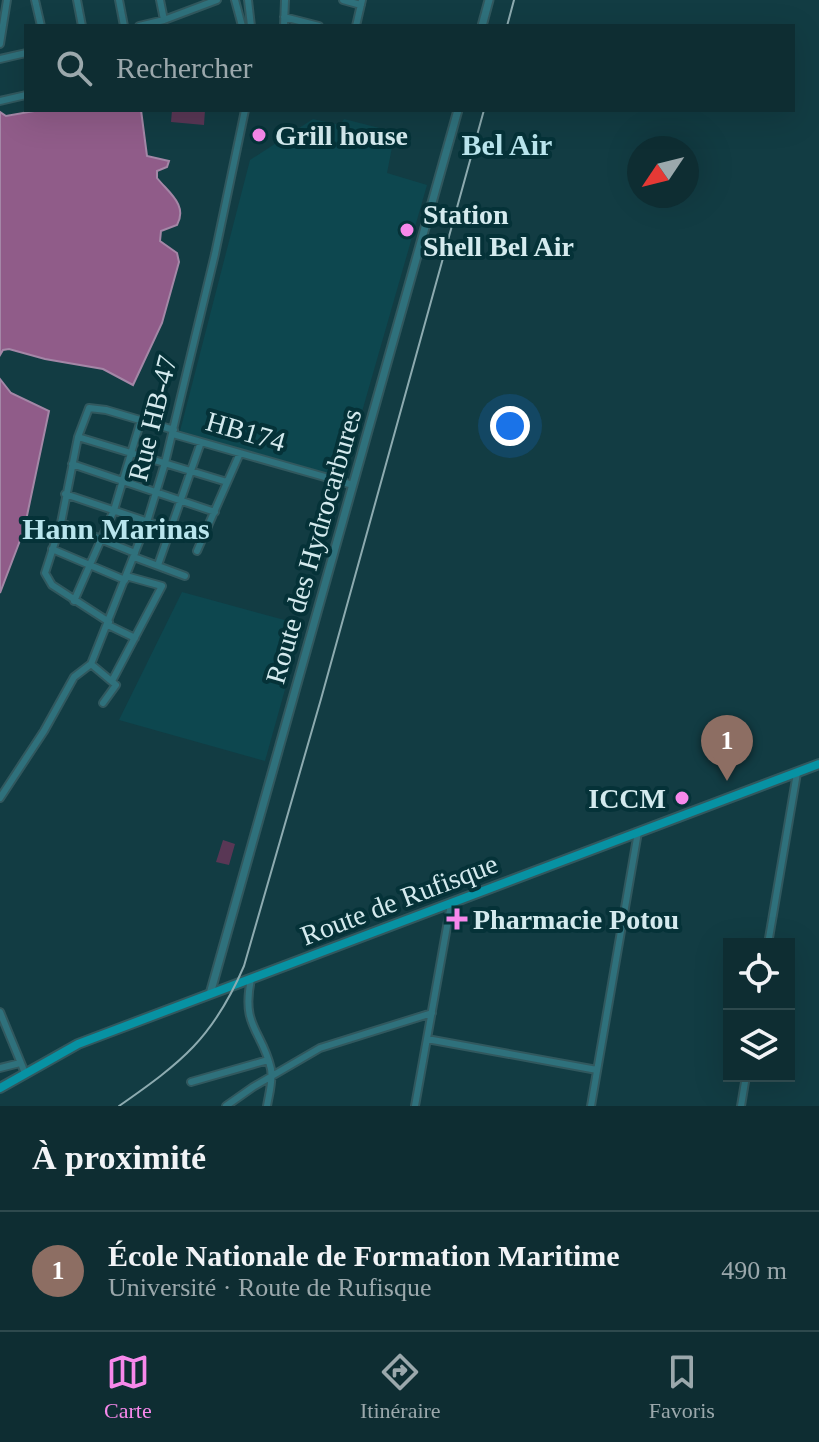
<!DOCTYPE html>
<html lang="fr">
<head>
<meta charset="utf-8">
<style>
	body { margin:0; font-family:"Times New Roman",serif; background:#17353a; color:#f1f3f6 }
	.controls { position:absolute; right:24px; bottom:24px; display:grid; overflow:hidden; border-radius:0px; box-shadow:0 8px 32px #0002 }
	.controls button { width:72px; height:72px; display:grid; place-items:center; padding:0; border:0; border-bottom:2px solid #2e494d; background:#0e2d32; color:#f1f3f6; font:40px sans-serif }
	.compass { position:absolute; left:627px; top:136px; width:72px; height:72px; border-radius:50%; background:#0e2d32; box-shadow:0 8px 32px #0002; rotate:235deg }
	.you { position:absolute; left:510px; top:426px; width:28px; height:28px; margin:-20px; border:6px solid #fff; border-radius:50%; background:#1a73e8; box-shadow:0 0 0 12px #1a73e833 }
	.badge { display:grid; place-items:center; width:52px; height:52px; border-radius:50%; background:#f788eb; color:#fff; font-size:26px; font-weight:700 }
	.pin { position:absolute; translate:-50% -66px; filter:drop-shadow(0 2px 4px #0008) }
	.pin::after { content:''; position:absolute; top:42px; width:28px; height:24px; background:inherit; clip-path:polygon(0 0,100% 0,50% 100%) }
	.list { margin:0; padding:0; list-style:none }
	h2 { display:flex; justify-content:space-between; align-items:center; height:104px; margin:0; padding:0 32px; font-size:34px }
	h2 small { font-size:26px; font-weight:400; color:#9ba8ac }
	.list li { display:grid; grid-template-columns:52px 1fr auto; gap:24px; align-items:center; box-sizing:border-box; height:120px; padding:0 32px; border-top:2px solid #2e494d }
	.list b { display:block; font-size:30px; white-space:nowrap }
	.list p { margin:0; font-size:26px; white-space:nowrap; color:#9ba8ac }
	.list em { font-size:26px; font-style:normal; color:#9ba8ac }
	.icon { flex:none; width:44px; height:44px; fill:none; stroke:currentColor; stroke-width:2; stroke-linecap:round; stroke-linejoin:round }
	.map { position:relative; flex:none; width:819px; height:1106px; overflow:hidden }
	.search { position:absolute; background:#0e2d32; box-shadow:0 8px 32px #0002; left:24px; right:24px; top:24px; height:88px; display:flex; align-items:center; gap:20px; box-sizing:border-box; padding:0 28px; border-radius:0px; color:#9ba8ac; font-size:30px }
	.sheet { height:224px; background:#0e2d32 }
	nav { display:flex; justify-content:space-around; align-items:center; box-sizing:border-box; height:112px; border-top:2px solid #2e494d; background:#0e2d32; font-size:22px; color:#9ba8ac }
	nav a { display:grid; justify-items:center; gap:4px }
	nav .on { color:#f788eb }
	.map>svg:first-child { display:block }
	.built { fill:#0d474f }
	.green { fill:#593755 }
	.water { fill:#905c89; stroke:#a487a7; stroke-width:2 }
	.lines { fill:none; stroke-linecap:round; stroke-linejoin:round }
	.minor-casing { stroke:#31585e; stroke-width:10 }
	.tertiary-casing { stroke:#31585e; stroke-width:11 }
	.secondary-casing { stroke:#31585e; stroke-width:12 }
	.minor { stroke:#2f717c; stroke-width:6 }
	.tertiary { stroke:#2f717c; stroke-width:7 }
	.secondary { stroke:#0792a3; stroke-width:8 }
	.rail { stroke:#8dabb0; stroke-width:2 }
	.poi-dot { fill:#f788eb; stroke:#053238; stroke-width:3 }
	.labels { text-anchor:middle; stroke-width:8; stroke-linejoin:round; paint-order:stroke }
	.poi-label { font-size:28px; font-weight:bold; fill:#d4eaee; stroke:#053238; text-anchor:start }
	.street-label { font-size:28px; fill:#d4eaee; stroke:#053238 }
	.neighbourhood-label { font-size:30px; font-weight:bold; fill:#b9e5ed; stroke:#053238 }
</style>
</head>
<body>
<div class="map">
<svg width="819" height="1106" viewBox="0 0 819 1106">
	<rect width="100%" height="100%" fill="#123c43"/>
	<path class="built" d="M 313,119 L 340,125 L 344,119 L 395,132 L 387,173 L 427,185 L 343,478 L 180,431 L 250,160 Z
		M 182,592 L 303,625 L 265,761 L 119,720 Z"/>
	<path class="green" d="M 172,110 L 205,110 L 204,125 L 171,122 Z
		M 223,840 L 235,844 L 229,865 L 216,862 Z"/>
	<path class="water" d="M 40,110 L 141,110 L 147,156 L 169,161 L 167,167 L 157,171 L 157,178 C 169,193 188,205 177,225 L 161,231 L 160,241 L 177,253 L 179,262 L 162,323 L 133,385 L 103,369 L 45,359 L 9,349 L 3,350 L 0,355 L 0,112 L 6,116 Z
		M 0,379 L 11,393 L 49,411 L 24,530 L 0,593 Z"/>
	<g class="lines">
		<g class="minor-casing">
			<path id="minor" d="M 35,0 L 41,26
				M 77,0 L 82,26
				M 119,0 L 124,26
				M 160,0 L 164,20
				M 235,0 L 242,26
				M 248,0 L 251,26
				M 343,0 L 361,5
				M 284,17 L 319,26
				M 139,26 L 164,20 L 217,0
				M 284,26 L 285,0
				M 356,26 L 362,0
				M 0,44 L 7,0
				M 0,59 L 26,53
				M 0,101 L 26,95
				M 173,434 L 353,485
				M 78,437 L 227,482
				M 72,464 L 215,512
				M 65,494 L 202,540
				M 61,523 L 135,553
				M 52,549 L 125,580
				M 197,551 L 240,453
				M 134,557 L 185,576
				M 158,565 L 201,442
				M 74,601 L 114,510 L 141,420
				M 109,622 L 52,585 L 45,573 L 61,523 L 78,437 L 89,408 L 106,410 L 174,430
				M 108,625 L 135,638
				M 91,664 L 116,685 L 103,703
				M 112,681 L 162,586 L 126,576
				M 0,798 L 44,731 L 74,677 L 91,664 L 147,522 L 165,463 L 215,254 L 245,110
				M 768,944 L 797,773
				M 251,979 C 241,1027 262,1030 271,1069 C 273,1081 269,1094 267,1106
				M 0,1012 L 25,1073
				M 427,1039 L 597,1070
				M 0,1068 L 20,1063
				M 191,1082 L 268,1060
				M 226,1106 L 253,1087 L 320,1048 L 432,1013
				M 415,1106 L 451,904
				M 591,1106 L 638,832
				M 741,1106 L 746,1076"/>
		</g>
		<g class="tertiary-casing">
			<path id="tertiary" d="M 482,26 L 489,0
				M 210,994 L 458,110"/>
		</g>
		<g class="secondary-casing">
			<path id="secondary" d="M 0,1088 L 78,1044 L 819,764"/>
		</g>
		<use href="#minor" class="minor"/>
		<use href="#tertiary" class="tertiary"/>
		<use href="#secondary" class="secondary"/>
		<path class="rail" d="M 507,26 L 514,0
			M 119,1106 C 182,1062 213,1038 244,966 L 321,699 L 484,110"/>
	</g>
	<g class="poi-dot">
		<circle cx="259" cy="135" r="8"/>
		<circle cx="407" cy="230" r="8"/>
		<circle cx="682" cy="798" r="8"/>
		<path d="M453 907h8v8h8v8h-8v8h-8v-8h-8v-8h8z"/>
	</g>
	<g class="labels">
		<g class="poi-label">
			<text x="275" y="145">Grill house</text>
			<text x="423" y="224">Station<tspan x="423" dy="32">Shell Bel Air</tspan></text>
			<text x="666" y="808" text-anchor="end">ICCM</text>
			<text x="473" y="929">Pharmacie Potou</text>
		</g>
		<g class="street-label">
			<text transform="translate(152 418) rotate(-76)" y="10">Rue HB-47</text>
			<text transform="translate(246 431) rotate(16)" y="10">HB174</text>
			<text transform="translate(313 546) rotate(-74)" y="10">Route des Hydrocarbures</text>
			<text transform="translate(399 899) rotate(-21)" y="10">Route de Rufisque</text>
		</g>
		<g class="neighbourhood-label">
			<text x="507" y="155">Bel Air</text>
			<text x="116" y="539">Hann Marinas</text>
		</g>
	</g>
</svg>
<div class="controls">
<button><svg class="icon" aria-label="locate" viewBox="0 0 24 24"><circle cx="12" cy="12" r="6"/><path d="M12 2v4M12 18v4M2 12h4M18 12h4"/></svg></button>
<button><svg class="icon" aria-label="layers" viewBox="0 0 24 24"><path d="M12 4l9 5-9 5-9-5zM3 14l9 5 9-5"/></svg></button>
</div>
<svg class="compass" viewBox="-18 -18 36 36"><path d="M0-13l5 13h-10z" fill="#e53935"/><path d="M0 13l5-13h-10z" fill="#9ba8ac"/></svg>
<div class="you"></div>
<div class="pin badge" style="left:727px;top:781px;background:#8d6e63">1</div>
<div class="search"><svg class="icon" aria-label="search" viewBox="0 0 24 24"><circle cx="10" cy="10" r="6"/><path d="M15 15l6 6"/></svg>Rechercher</div>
</div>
<section class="sheet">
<h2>À proximité<small></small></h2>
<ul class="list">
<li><span class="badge" style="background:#8d6e63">1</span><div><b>École Nationale de Formation Maritime</b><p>Université · Route de Rufisque</p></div><em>490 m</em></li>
</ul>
</section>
<nav>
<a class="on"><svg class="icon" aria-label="map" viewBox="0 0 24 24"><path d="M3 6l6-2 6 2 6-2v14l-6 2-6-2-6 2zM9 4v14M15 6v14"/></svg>Carte</a>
<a><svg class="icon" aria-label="directions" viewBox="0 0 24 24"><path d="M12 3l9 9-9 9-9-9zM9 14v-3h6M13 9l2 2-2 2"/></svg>Itinéraire</a>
<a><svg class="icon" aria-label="saved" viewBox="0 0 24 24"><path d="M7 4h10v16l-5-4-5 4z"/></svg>Favoris</a>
</nav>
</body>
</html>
